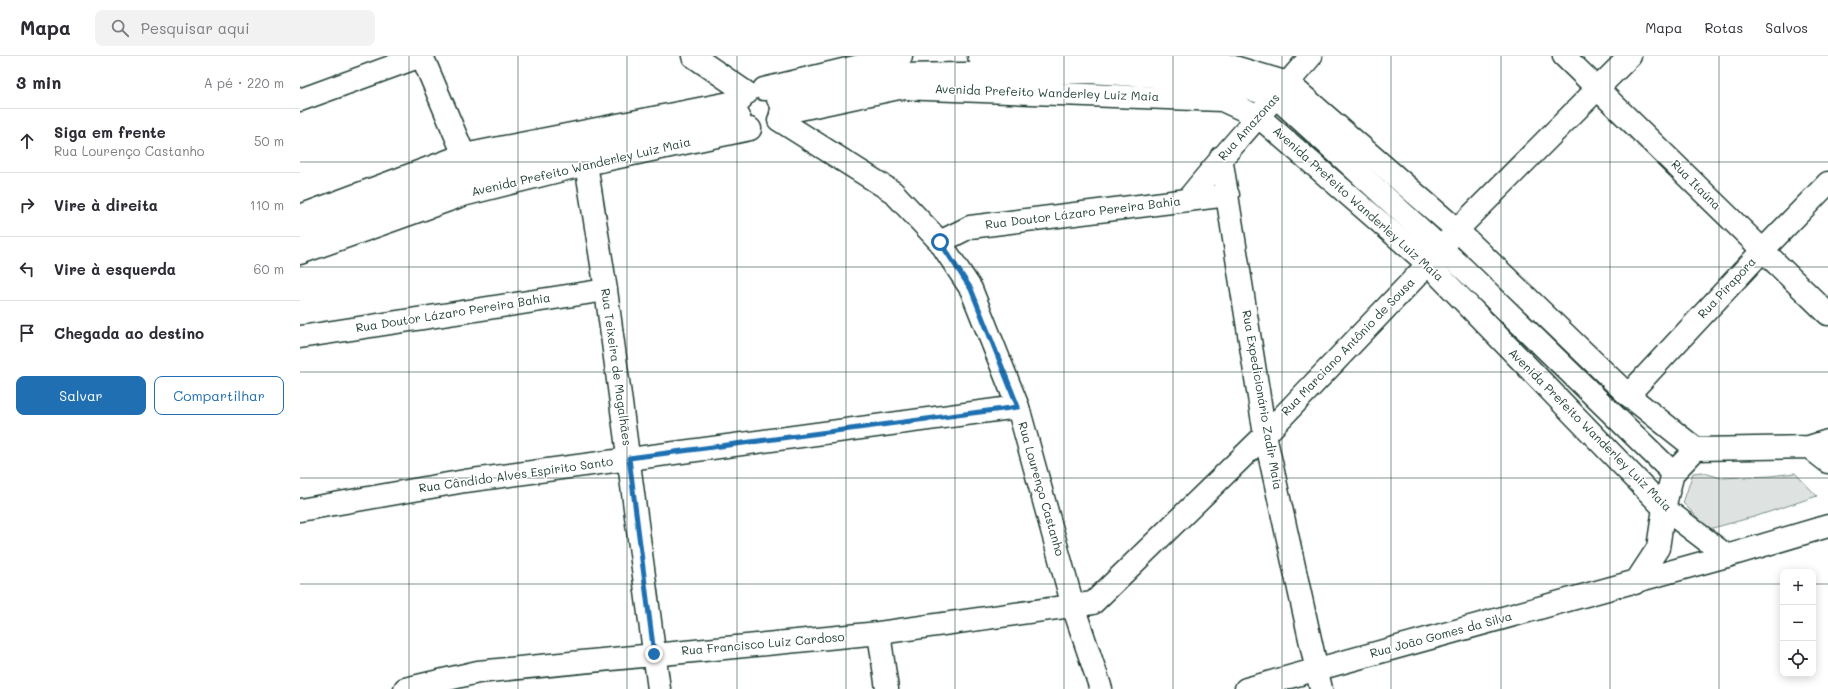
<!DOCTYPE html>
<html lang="pt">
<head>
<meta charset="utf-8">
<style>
	body { margin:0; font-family:Mali,sans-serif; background:#f2f2f3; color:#2b2b33 }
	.controls { position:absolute; right:12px; bottom:12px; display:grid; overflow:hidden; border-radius:8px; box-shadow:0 2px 10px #0003 }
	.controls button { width:36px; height:36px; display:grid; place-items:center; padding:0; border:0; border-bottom:1px solid #e1e1e2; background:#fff; color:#2b2b33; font:20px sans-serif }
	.stop { position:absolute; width:12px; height:12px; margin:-9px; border:3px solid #1f6fb2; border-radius:50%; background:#fff }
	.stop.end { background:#1f6fb2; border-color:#fff; box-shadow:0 1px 4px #0008 }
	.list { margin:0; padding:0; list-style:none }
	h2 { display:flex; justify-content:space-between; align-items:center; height:52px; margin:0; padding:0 16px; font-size:17px }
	h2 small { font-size:13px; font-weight:400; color:#7c7c81 }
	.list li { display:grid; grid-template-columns:26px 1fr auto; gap:12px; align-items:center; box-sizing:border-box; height:64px; padding:0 16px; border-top:1px solid #e1e1e2 }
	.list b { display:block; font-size:15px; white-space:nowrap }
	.list p { margin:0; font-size:13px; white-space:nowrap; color:#7c7c81 }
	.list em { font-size:13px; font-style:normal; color:#7c7c81 }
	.actions { display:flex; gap:8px; padding:12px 16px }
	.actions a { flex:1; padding:9px 0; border:1px solid #1f6fb2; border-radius:8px; text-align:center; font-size:14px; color:#1f6fb2 }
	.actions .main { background:#1f6fb2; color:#fff }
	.icon { flex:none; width:22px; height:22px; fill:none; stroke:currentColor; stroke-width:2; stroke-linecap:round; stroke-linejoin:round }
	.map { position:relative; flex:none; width:1528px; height:633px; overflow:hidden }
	header { display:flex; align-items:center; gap:24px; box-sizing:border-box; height:56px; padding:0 20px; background:#fff; border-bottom:1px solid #e1e1e2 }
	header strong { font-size:19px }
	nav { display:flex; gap:22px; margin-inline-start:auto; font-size:14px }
	.search { width:280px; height:36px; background:#f2f2f3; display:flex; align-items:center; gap:10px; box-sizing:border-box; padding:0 14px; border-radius:8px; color:#7c7c81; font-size:15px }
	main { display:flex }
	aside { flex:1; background:#fff }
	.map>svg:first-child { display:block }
	.green { fill:#dee3e2; stroke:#7e908b }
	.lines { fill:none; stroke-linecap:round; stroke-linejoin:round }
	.minor-casing { stroke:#1f3d34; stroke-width:25 }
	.major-casing { stroke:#1f3d34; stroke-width:25 }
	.minor { stroke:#fff; stroke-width:22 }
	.major { stroke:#fff; stroke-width:22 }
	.route { stroke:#1f6fb2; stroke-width:5 }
	.grid { fill:none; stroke:#1f3d34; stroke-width:1; stroke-opacity:0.55 }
	.labels { text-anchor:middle; stroke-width:3; stroke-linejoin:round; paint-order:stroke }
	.street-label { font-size:12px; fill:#1f3d34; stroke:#fff }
</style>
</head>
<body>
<header>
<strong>Mapa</strong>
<div class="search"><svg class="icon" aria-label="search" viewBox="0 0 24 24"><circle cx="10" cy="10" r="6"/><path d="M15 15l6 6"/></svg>Pesquisar aqui</div>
<nav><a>Mapa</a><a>Rotas</a><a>Salvos</a></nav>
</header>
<main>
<aside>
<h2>3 min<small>A pé · 220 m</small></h2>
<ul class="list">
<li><svg class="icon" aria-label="ahead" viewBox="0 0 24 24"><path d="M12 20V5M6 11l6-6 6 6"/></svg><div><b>Siga em frente</b><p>Rua Lourenço Castanho</p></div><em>50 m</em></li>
<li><svg class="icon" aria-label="right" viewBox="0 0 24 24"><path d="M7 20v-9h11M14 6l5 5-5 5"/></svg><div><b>Vire à direita</b></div><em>110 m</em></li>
<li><svg class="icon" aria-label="left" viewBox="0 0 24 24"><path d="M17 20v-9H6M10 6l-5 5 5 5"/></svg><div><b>Vire à esquerda</b></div><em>60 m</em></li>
<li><svg class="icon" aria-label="arrive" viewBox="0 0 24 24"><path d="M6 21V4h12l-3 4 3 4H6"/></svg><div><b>Chegada ao destino</b></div></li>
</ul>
<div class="actions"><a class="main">Salvar</a><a>Compartilhar</a></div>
</aside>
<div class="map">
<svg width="1528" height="633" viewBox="0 0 1528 633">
	<rect width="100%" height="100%" fill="#fff"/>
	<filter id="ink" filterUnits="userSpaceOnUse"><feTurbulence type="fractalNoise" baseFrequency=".025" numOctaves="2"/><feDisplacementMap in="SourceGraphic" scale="8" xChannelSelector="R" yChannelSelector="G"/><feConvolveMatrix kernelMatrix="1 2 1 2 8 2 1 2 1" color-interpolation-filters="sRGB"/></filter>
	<g filter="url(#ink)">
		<path class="green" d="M 1401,416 L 1421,422 L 1470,420 L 1495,417 L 1517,440 L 1457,460 L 1409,473 L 1383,447 L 1393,417 Z"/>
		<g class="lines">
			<g class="minor-casing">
				<path id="minor" d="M 122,0 L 164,99
					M 393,0 L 447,37
					M 1264,0 L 1528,258
					M 478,43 L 509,39 L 600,19 L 789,16 L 921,24 L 976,41 L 1165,214 L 1373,417
					M 0,44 L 121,0
					M 479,64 L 593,136 L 640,186 L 671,233 L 718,351 L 773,550 L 801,633
					M 921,101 L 965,379 L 1021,633
					M 286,108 L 306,234 L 359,633
					M 887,144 C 927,94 970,48 1011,0
					M 0,179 L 160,119 L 439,61
					M 640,186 L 670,171 L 928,139
					M 0,281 L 306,234
					M 1328,339 L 1463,194 L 1528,127
					M 0,454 L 165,425 L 718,351
					M 1335,527 L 1358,492 L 1364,452
					M 579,577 L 587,633
					M 105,633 L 178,616 L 579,577 L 793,547 L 965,379 L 1128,208 L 1157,174 L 1330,0
					M 946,633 L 1427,500"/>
			</g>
			<g class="major-casing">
				<path id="major" d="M 679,0 L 924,8 L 988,27 L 1157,174 L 1328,339 L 1396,393 L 1509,391 L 1528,385
					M 464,33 L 601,0
					M 481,57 L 599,32 L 922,44 L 959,61 L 1128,208 L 1364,452 L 1427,500 L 1528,470
					M 0,160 L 164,99 L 440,45
					M 0,197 L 163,139 L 286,108 L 450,73
					M 1509,391 L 1528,406
					M 1364,452 L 1373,417 L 1396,393"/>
			</g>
			<use href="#minor" class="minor"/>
			<use href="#major" class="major"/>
		</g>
	</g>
	<g class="lines" filter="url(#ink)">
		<path class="route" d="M 354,598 L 329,402 L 718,351 L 671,233 L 640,186"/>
	</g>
	<path class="grid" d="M 109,0 L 109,633M 218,0 L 218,633M 327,0 L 327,633M 437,0 L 437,633M 546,0 L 546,633M 655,0 L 655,633M 764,0 L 764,633M 873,0 L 873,633M 982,0 L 982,633M 1091,0 L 1091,633M 1201,0 L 1201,633M 1310,0 L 1310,633M 1419,0 L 1419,633M 0,106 L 1528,106M 0,211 L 1528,211M 0,316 L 1528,316M 0,422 L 1528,422M 0,528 L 1483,528M 1513,528 L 1528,528"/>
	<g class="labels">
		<g class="street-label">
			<text transform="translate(747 37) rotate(2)" y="4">Avenida Prefeito Wanderley Luiz Maia</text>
			<text transform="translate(949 71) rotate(-48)" y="4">Rua Amazonas</text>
			<text transform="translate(281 111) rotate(-13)" y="4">Avenida Prefeito Wanderley Luiz Maia</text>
			<text transform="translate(1396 129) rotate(45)" y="4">Rua Itaúna</text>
			<text transform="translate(1058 148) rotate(42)" y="4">Avenida Prefeito Wanderley Luiz Maia</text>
			<text transform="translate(783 157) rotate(-7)" y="4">Rua Doutor Lázaro Pereira Bahia</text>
			<text transform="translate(1427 232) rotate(-47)" y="4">Rua Pirapora</text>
			<text transform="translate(153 257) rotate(-9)" y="4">Rua Doutor Lázaro Pereira Bahia</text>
			<text transform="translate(1048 291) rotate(-46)" y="4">Rua Marciano Antônio de Sousa</text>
			<text transform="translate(316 311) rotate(82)" y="4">Rua Teixeira de Magalhães</text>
			<text transform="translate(962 344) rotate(80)" y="4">Rua Expedicionário Zadir Maia</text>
			<text transform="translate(1290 374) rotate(45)" y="4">Avenida Prefeito Wanderley Luiz Maia</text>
			<text transform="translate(216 419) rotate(-8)" y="4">Rua Cândido Alves Espírito Santo</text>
			<text transform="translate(741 433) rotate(74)" y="4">Rua Lourenço Castanho</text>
			<text transform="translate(1141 579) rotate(-15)" y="4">Rua João Gomes da Silva</text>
			<text transform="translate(463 588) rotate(-5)" y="4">Rua Francisco Luiz Cardoso</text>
		</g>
	</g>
</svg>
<div class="controls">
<button>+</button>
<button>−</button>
<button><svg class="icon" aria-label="locate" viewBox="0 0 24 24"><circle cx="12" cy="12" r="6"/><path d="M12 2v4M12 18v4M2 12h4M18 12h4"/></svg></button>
</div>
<div class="stop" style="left:640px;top:186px"></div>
<div class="stop end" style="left:354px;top:598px"></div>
</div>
</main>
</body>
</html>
